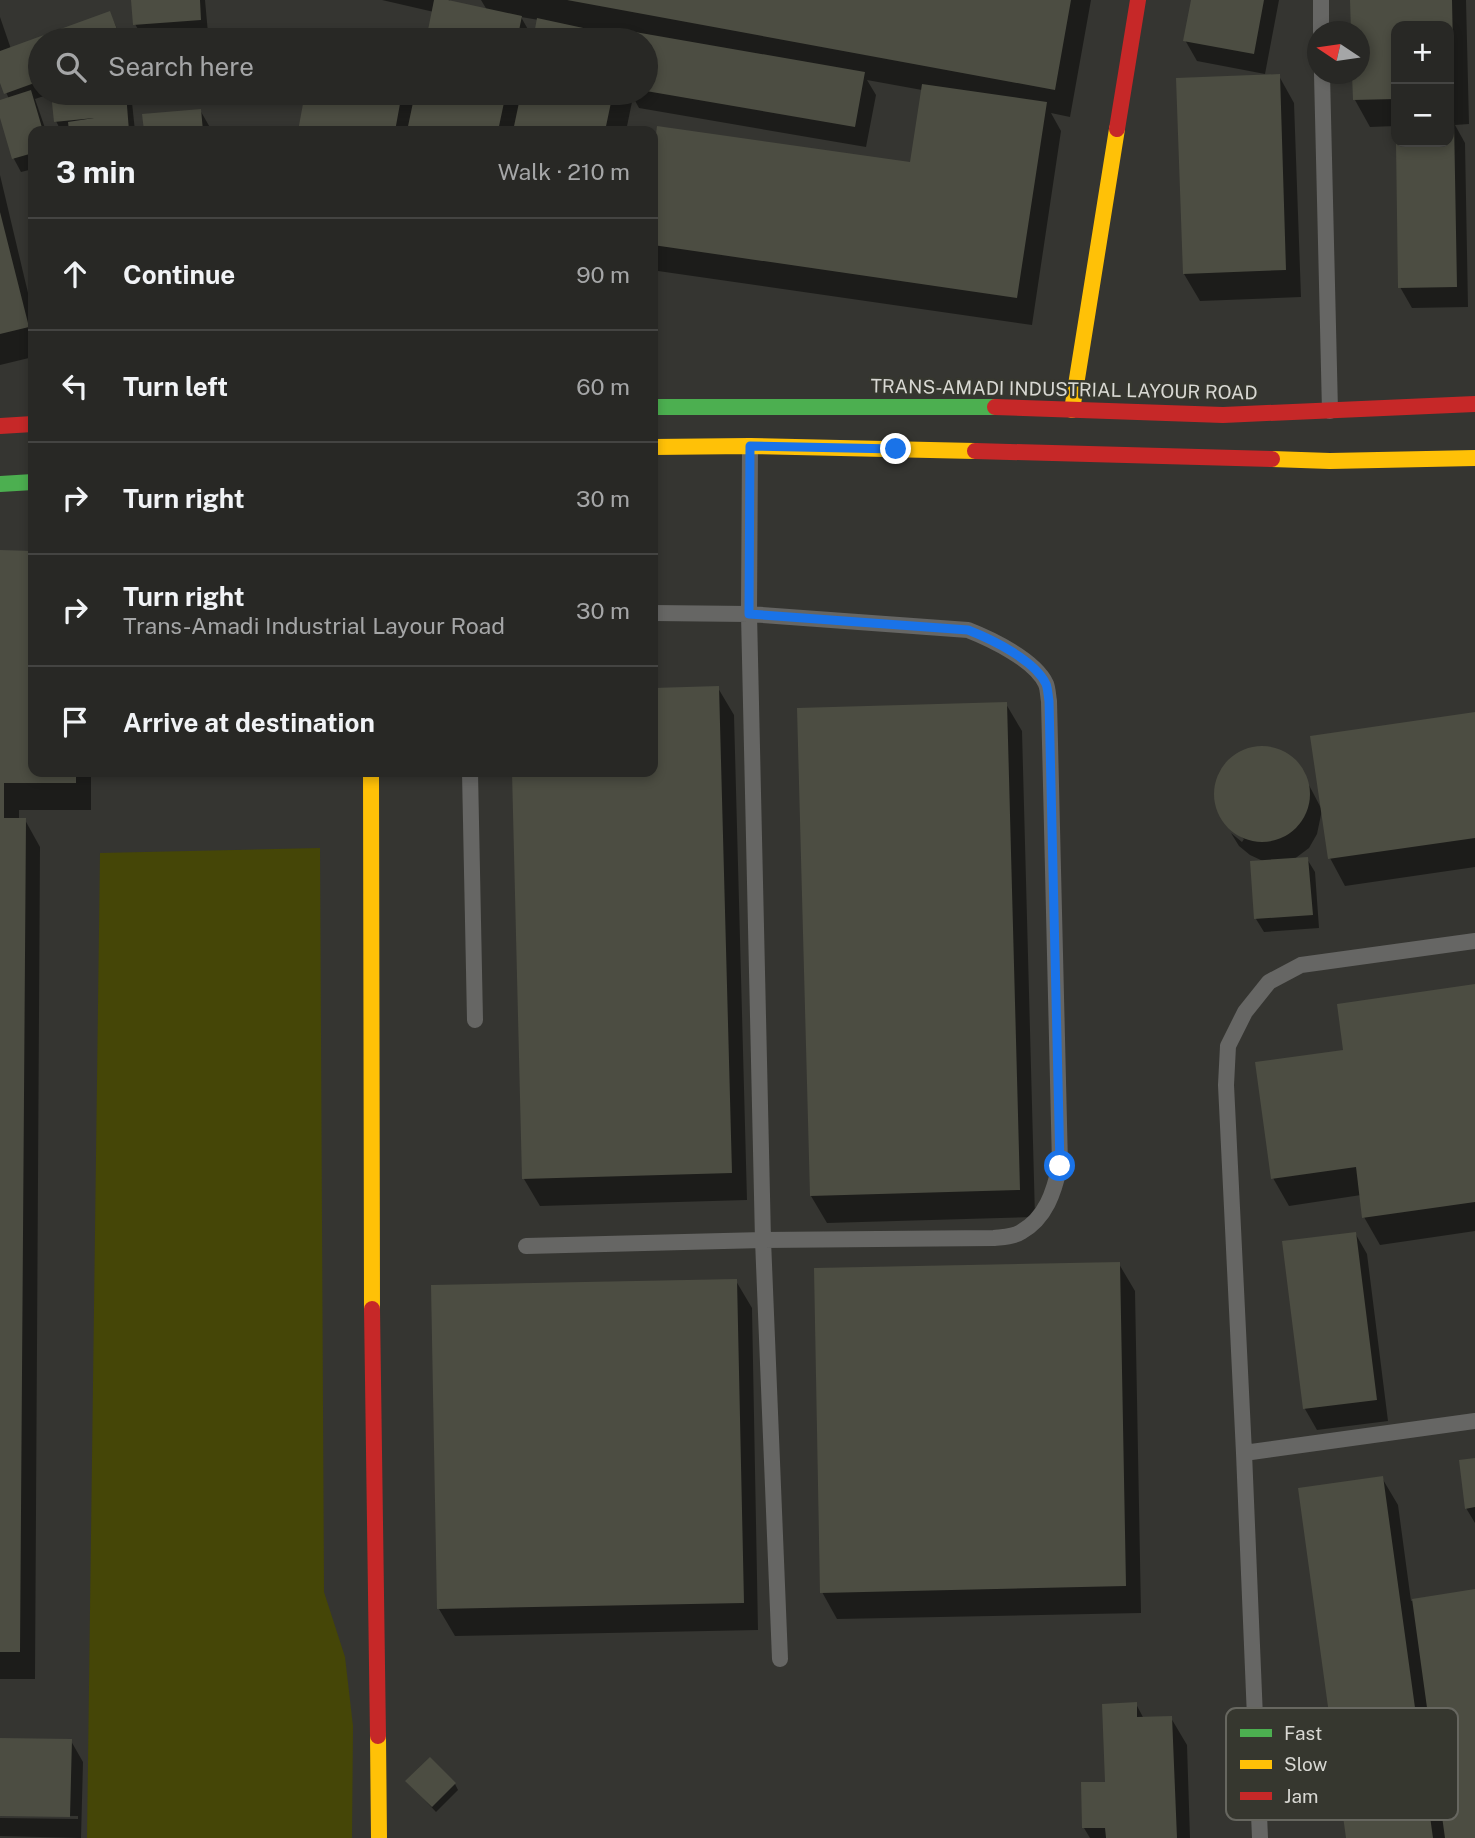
<!DOCTYPE html>
<html lang="en">
<head>
<meta charset="utf-8">
<style>
	body { margin:0; font-family:"Public Sans",sans-serif; background:#30302d; color:#f1f3f6 }
	.controls { position:absolute; right:21px; top:21px; display:grid; overflow:hidden; border-radius:14px; box-shadow:0 4px 10px #0003 }
	.controls button { width:63px; height:63px; display:grid; place-items:center; padding:0; border:0; border-bottom:2px solid #444442; background:#282825; color:#f1f3f6; font:35px sans-serif }
	.compass { position:absolute; left:1307px; top:21px; width:63px; height:63px; border-radius:50%; background:#282825; box-shadow:0 4px 10px #0003; rotate:283deg }
	.stop { position:absolute; width:21px; height:21px; margin:-16px; border:5px solid #1a73e8; border-radius:50%; background:#fff }
	.stop.end { background:#1a73e8; border-color:#fff; box-shadow:0 2px 7px #0008 }
	.list { margin:0; padding:0; list-style:none }
	h2 { display:flex; justify-content:space-between; align-items:center; height:91px; margin:0; padding:0 28px; font-size:30px }
	h2 small { font-size:23px; font-weight:400; color:#a5a6a7 }
	.list li { display:grid; grid-template-columns:46px 1fr auto; gap:21px; align-items:center; box-sizing:border-box; height:112px; padding:0 28px; border-top:2px solid #444442 }
	.list b { display:block; font-size:26px; white-space:nowrap }
	.list p { margin:0; font-size:23px; white-space:nowrap; color:#a5a6a7 }
	.list em { font-size:23px; font-style:normal; color:#a5a6a7 }
	.icon { flex:none; width:38px; height:38px; fill:none; stroke:currentColor; stroke-width:2; stroke-linecap:round; stroke-linejoin:round }
	.map { position:relative; flex:none; width:1475px; height:1838px; overflow:hidden }
	.search { position:absolute; background:#282825; box-shadow:0 4px 10px #0003; left:28px; top:28px; width:630px; height:77px; display:flex; align-items:center; gap:18px; box-sizing:border-box; padding:0 24px; border-radius:38px; color:#a5a6a7; font-size:26px }
	.panel { position:absolute; background:#282825; box-shadow:0 4px 10px #0003; left:28px; top:126px; width:630px; height:651px; border-radius:14px }
	.map>svg:first-child { display:block }
	.green { fill:#454607 }
	.shadow { fill:#0007 }
	.building { fill:#4c4d42 }
	.lines { fill:none; stroke-linecap:round; stroke-linejoin:round }
	.lane { stroke:#666664; stroke-width:16 }
	.fast { stroke:#4caf50; stroke-width:16 }
	.slow { stroke:#ffc107; stroke-width:16 }
	.jam { stroke:#c62828; stroke-width:16 }
	.route { stroke:#1a73e8; stroke-width:9 }
	.labels { text-anchor:middle; stroke-width:5; stroke-linejoin:round; paint-order:stroke }
	.street-label { font-size:19px; fill:#d8d8d3; stroke:#36372f }
	.key { fill:#36372f; stroke:#676760; stroke-width:2 }
	.key-label { font-size:19px; fill:#d8d8d3 }
</style>
</head>
<body>
<div class="map">
<svg width="1475" height="1838" viewBox="0 0 1475 1838">
	<rect width="100%" height="100%" fill="#353531"/>
	<path class="green" d="M 320,848 L 324,1592 L 345,1657 L 353,1726 L 352,1838 L 87,1838 L 100,853 Z"/>
	<path class="shadow" d="M 133,0 L 205,0 L 208,33 L 143,38 L 135,24 Z
		M 382,0 L 450,0 L 450,2 L 487,10 L 481,0 L 1091,0 L 1070,117 L 1051,113 L 1061,131 L 1032,325 L 658,271 L 653,262 L 653,170 L 659,128 L 911,164 L 922,90 L 867,80 L 876,95 L 866,147 L 639,108 L 633,97 L 626,131 L 300,131 L 307,93 L 646,93 L 646,40 L 635,40 L 636,38 L 622,35 L 625,40 L 534,40 L 539,20 L 521,17 L 534,40 L 428,40 L 434,12 Z
		M 1192,0 L 1279,0 L 1265,74 L 1197,61 L 1185,40 Z
		M 1352,0 L 1466,0 L 1469,124 L 1455,125 L 1465,143 L 1468,307 L 1412,308 L 1400,287 L 1397,142 L 1449,142 L 1449,26 L 1396,26 L 1396,126 L 1370,127 L 1355,100 L 1354,74 L 1360,74 L 1360,32 Z
		M 110,13 L 122,40 L 40,40 L 40,93 L 131,93 L 135,131 L 61,131 L 56,121 L 53,93 L 35,99 L 46,131 L 33,131 L 33,169 L 21,172 L 14,159 L 0,112 L 0,102 L 9,99 L 0,78 L 0,17 L 11,49 Z
		M 1279,76 L 1294,103 L 1301,297 L 1200,301 L 1184,274 Z
		M 200,110 L 212,131 L 146,131 L 144,116 Z
		M 0,175 L 33,314 L 33,357 L 0,365 Z
		M 0,552 L 33,552 L 33,772 L 91,772 L 91,810 L 19,810 L 19,820 L 25,820 L 40,847 L 35,1679 L 0,1679 Z
		M 718,688 L 734,715 L 747,1200 L 540,1206 L 524,1179 L 513,772 L 653,772 L 653,689 Z
		M 1006,704 L 1022,731 L 1035,1217 L 827,1223 L 811,1196 Z
		M 1475,714 L 1475,867 L 1345,886 L 1330,858 L 1322,810 L 1317,834 L 1309,848 L 1293,860 L 1307,859 L 1315,872 L 1319,928 L 1264,932 L 1256,919 L 1265,862 L 1250,855 L 1239,846 L 1231,833 L 1242,842 L 1244,839 L 1227,825 L 1219,811 L 1216,797 L 1217,783 L 1223,770 L 1233,759 L 1245,751 L 1259,748 L 1274,750 L 1287,755 L 1299,766 L 1322,810 Z
		M 1475,986 L 1475,1231 L 1380,1245 L 1364,1217 L 1361,1195 L 1289,1206 L 1273,1178 L 1345,1051 Z
		M 1355,1233 L 1367,1254 L 1388,1421 L 1317,1430 L 1305,1409 L 1284,1242 Z
		M 1119,1264 L 1135,1291 L 1141,1613 L 837,1619 L 822,1592 Z
		M 736,1281 L 752,1308 L 758,1630 L 455,1636 L 439,1609 Z
		M 1475,1460 L 1475,1523 L 1466,1508 Z
		M 1382,1478 L 1398,1505 L 1411,1601 L 1475,1591 L 1475,1838 L 1348,1838 Z
		M 1136,1704 L 1144,1719 L 1171,1718 L 1187,1745 L 1190,1838 L 1090,1838 L 1084,1828 L 1107,1783 Z
		M 0,1739 L 71,1741 L 83,1762 L 81,1838 L 0,1836 L 0,1818 L 78,1819 L 78,1816 L 0,1815 Z
		M 407,1781 L 455,1784 L 458,1790 L 436,1812 Z"/>
	<path class="building" d="M 131,0 L 200,0 L 201,20 L 133,25 Z
		M 434,0 L 448,0 L 522,16 L 517,40 L 426,40 Z
		M 567,0 L 1071,0 L 1055,90 Z
		M 1191,0 L 1264,0 L 1254,54 L 1183,41 Z
		M 1350,0 L 1452,0 L 1454,97 L 1449,97 L 1449,26 L 1396,26 L 1396,99 L 1353,100 L 1352,74 L 1360,74 L 1360,32 L 1351,32 Z
		M 110,11 L 121,40 L 40,40 L 40,81 L 4,94 L 0,83 L 0,51 Z
		M 537,18 L 625,37 L 624,40 L 533,40 Z
		M 635,32 L 865,72 L 855,127 L 646,91 L 646,40 L 633,40 Z
		M 1280,74 L 1286,270 L 1183,274 L 1176,78 Z
		M 922,84 L 1047,102 L 1017,298 L 653,245 L 653,158 L 657,126 L 910,162 Z
		M 31,90 L 43,131 L 33,131 L 33,153 L 12,159 L 0,118 L 0,100 Z
		M 51,93 L 126,93 L 129,131 L 69,131 L 68,122 L 94,118 L 54,122 Z
		M 305,93 L 402,93 L 395,131 L 298,131 Z
		M 415,93 L 506,93 L 498,131 L 407,131 Z
		M 521,93 L 613,93 L 605,131 L 513,131 Z
		M 201,109 L 203,131 L 144,131 L 142,114 Z
		M 1449,120 L 1454,120 L 1457,287 L 1398,288 L 1396,142 L 1449,142 Z
		M 0,212 L 29,327 L 0,334 Z
		M 0,550 L 33,551 L 33,772 L 76,772 L 76,783 L 4,783 L 4,818 L 26,818 L 20,1652 L 0,1652 Z
		M 719,686 L 732,1173 L 522,1179 L 512,772 L 653,772 L 653,688 Z
		M 1007,702 L 1020,1190 L 810,1196 L 797,708 Z
		M 1475,712 L 1475,838 L 1328,859 L 1310,736 Z
		M1214 794a48 48 0 1 1 96 0a48 48 0 1 1-96 0Z
		M 1308,857 L 1313,915 L 1254,919 L 1250,861 Z
		M 1475,984 L 1475,1202 L 1362,1218 L 1356,1167 L 1271,1179 L 1255,1062 L 1343,1050 L 1337,1004 Z
		M 1356,1232 L 1377,1400 L 1303,1409 L 1282,1241 Z
		M 1120,1262 L 1126,1586 L 820,1593 L 814,1268 Z
		M 737,1279 L 744,1603 L 437,1609 L 431,1285 Z
		M 1475,1458 L 1475,1507 L 1465,1509 L 1459,1460 Z
		M 1383,1476 L 1433,1838 L 1346,1838 L 1298,1488 Z
		M 1475,1589 L 1475,1838 L 1445,1838 L 1412,1599 Z
		M 1137,1702 L 1137,1717 L 1172,1716 L 1177,1838 L 1106,1838 L 1105,1828 L 1082,1828 L 1081,1782 L 1105,1782 L 1102,1704 Z
		M 0,1738 L 72,1739 L 70,1817 L 0,1816 Z
		M 430,1757 L 456,1783 L 432,1807 L 405,1781 Z"/>
	<g class="lines">
		<path class="lane" d="M 1321,0 L 1321,32
			M 1322,74 L 1330,411
			M 750,446 L 749,614 L 763,1240 L 780,1659
			M 470,772 L 475,1020
			M 526,1246 L 763,1240 L 994,1238 C 1002,1237 1014,1237 1021,1232 C 1046,1218 1054,1192 1060,1165 L 1049,701 C 1048,696 1048,689 1046,684 C 1035,660 991,639 968,630 L 749,614 L 653,613
			M 1244,1453 L 1475,1421
			M 1260,1838 L 1244,1453 L 1226,1085 L 1228,1046 L 1245,1012 L 1269,982 L 1301,965 L 1475,941"/>
		<path class="fast" d="M 653,407 L 995,407
			M 0,484 L 33,482"/>
		<path class="slow" d="M 1072,410 L 1117,129
			M 653,447 L 750,446 L 975,451
			M 1272,459 L 1330,461 L 1475,458
			M 371,772 L 372,1309
			M 378,1736 L 379,1838"/>
		<path class="jam" d="M 1117,129 L 1138,0
			M 995,407 L 1223,415 L 1475,404
			M 0,426 L 33,424
			M 975,451 L 1272,459
			M 372,1309 L 378,1736"/>
	</g>
	<g class="lines">
		<path class="route" d="M 896,449 L 750,446 L 749,614 L 968,630 C 991,639 1035,660 1046,684 C 1048,689 1048,696 1049,701 L 1060,1166"/>
	</g>
	<g class="labels">
		<g class="street-label">
			<text transform="translate(1064 389) rotate(1)" y="7">TRANS-AMADI INDUSTRIAL LAYOUR ROAD</text>
		</g>
	</g>
	<rect x="1226" y="1708" width="232" height="112" rx="10" class="key"/>
	<rect x="1240" y="1729" width="32" height="8" fill="#4caf50"/>
	<rect x="1240" y="1760" width="32" height="9" fill="#ffc107"/>
	<rect x="1240" y="1792" width="32" height="8" fill="#c62828"/>
	<g class="key-label">
		<text x="1284" y="1740">Fast</text>
		<text x="1284" y="1771">Slow</text>
		<text x="1284" y="1803">Jam</text>
	</g>
</svg>
<div class="controls">
<button>+</button>
<button>−</button>
</div>
<svg class="compass" viewBox="-18 -18 36 36"><path d="M0-13l5 13h-10z" fill="#e53935"/><path d="M0 13l5-13h-10z" fill="#a5a6a7"/></svg>
<div class="stop" style="left:1060px;top:1166px"></div>
<div class="stop end" style="left:896px;top:449px"></div>
<div class="search"><svg class="icon" aria-label="search" viewBox="0 0 24 24"><circle cx="10" cy="10" r="6"/><path d="M15 15l6 6"/></svg>Search here</div>
<section class="panel">
<h2>3 min<small>Walk · 210 m</small></h2>
<ul class="list">
<li><svg class="icon" aria-label="ahead" viewBox="0 0 24 24"><path d="M12 20V5M6 11l6-6 6 6"/></svg><div><b>Continue</b></div><em>90 m</em></li>
<li><svg class="icon" aria-label="left" viewBox="0 0 24 24"><path d="M17 20v-9H6M10 6l-5 5 5 5"/></svg><div><b>Turn left</b></div><em>60 m</em></li>
<li><svg class="icon" aria-label="right" viewBox="0 0 24 24"><path d="M7 20v-9h11M14 6l5 5-5 5"/></svg><div><b>Turn right</b></div><em>30 m</em></li>
<li><svg class="icon" aria-label="right" viewBox="0 0 24 24"><path d="M7 20v-9h11M14 6l5 5-5 5"/></svg><div><b>Turn right</b><p>Trans-Amadi Industrial Layour Road</p></div><em>30 m</em></li>
<li><svg class="icon" aria-label="arrive" viewBox="0 0 24 24"><path d="M6 21V4h12l-3 4 3 4H6"/></svg><div><b>Arrive at destination</b></div></li>
</ul>
</section>
</div>
</body>
</html>
